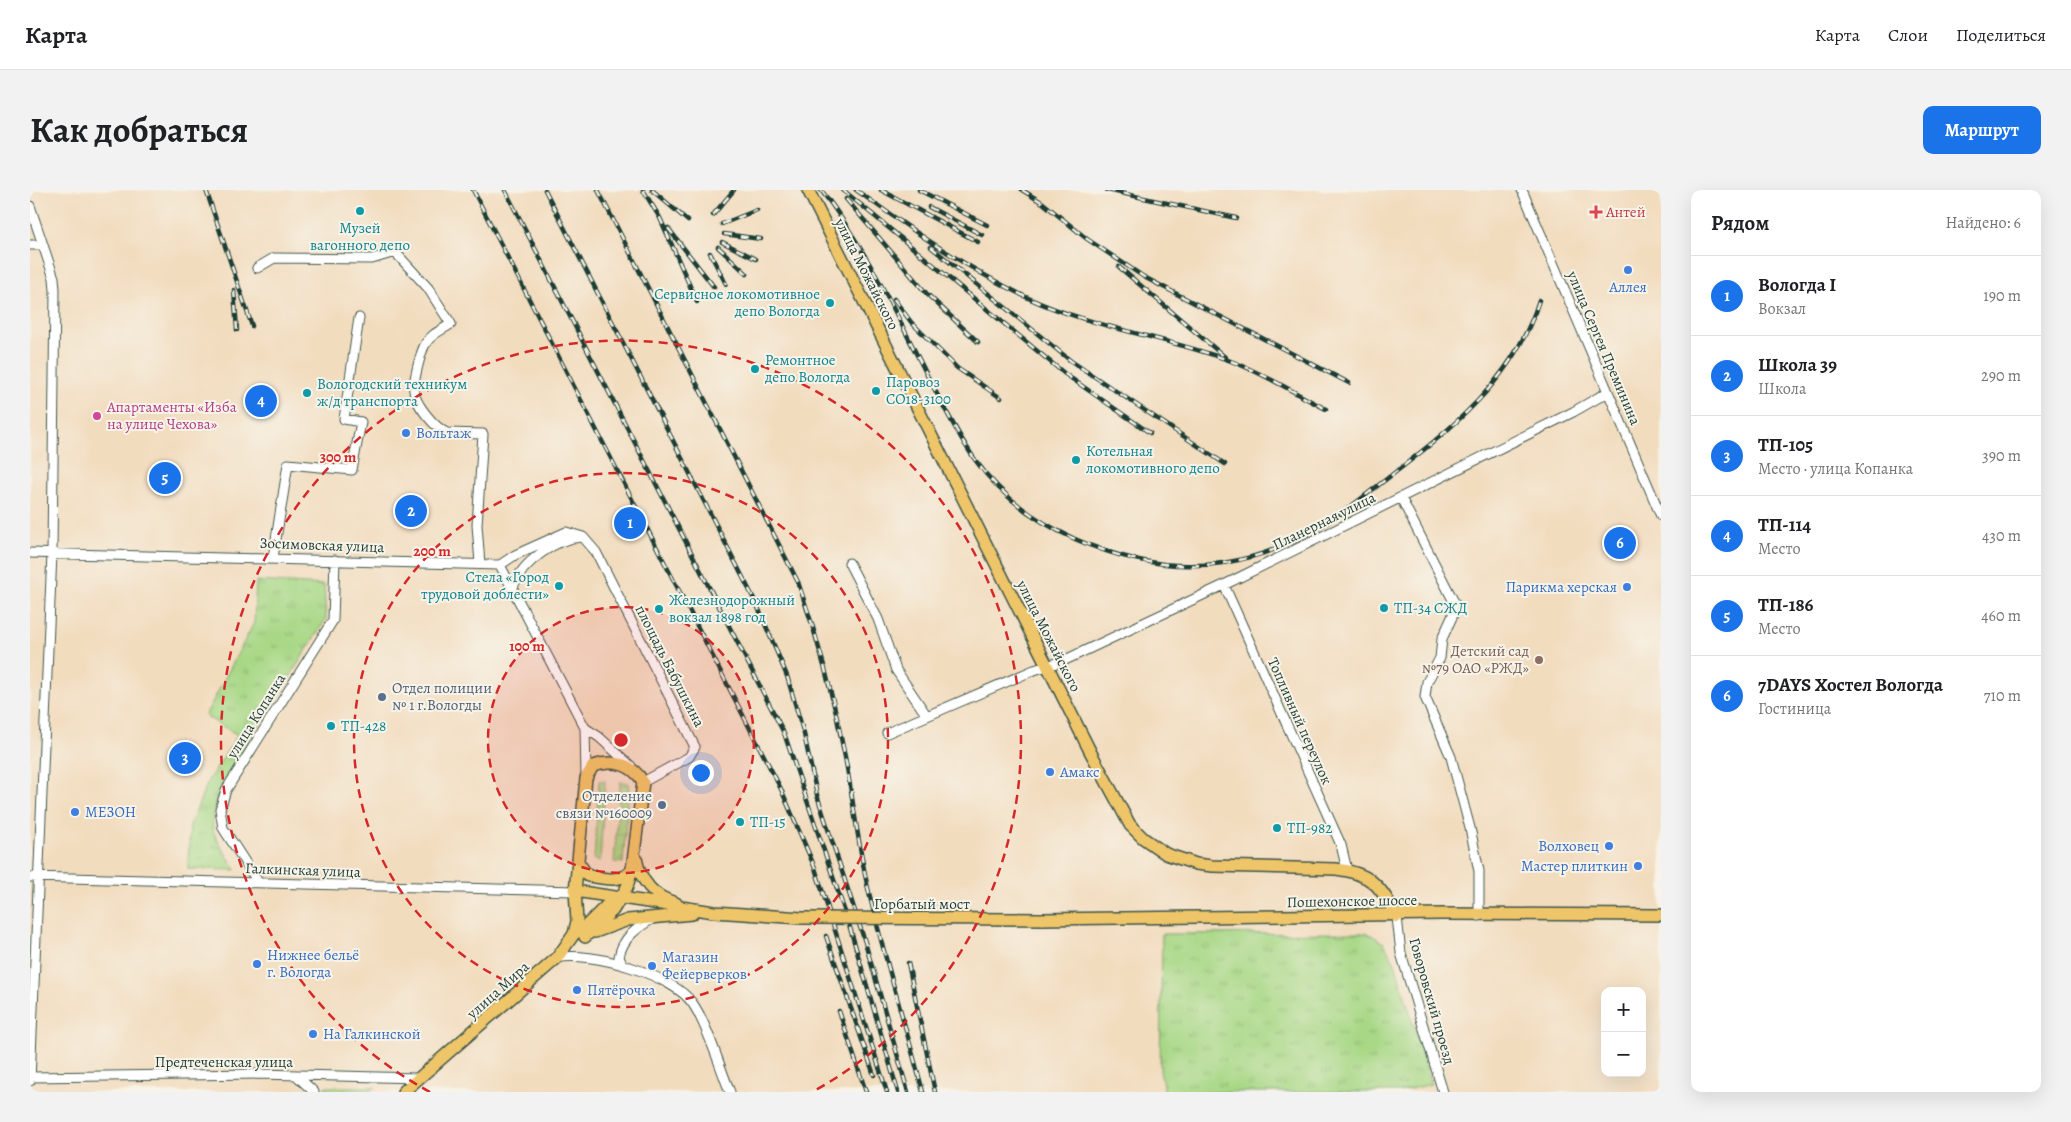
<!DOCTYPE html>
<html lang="ru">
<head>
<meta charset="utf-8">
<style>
	body { margin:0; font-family:Alegreya,serif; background:#f2f2f2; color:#202124 }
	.controls { position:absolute; right:15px; bottom:15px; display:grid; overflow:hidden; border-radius:10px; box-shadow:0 5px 20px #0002 }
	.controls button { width:45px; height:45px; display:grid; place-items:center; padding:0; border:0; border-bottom:1px solid #e0e0e0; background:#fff; color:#202124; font:25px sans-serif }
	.you { position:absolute; left:670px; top:582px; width:18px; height:18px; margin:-12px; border:4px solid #fff; border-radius:50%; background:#1a73e8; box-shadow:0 0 0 8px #1a73e833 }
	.badge { display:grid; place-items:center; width:32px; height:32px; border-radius:50%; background:#1a73e8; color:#fff; font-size:16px; font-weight:700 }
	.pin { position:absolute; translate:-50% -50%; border:2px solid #fff; box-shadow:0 1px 5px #0006 }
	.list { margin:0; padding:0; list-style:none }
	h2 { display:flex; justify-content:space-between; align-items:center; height:65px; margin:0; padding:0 20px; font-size:21px }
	h2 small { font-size:16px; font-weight:400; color:#757577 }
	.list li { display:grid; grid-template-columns:32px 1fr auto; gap:15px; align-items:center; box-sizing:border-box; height:80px; padding:0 20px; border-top:1px solid #e0e0e0 }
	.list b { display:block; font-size:19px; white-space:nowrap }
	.list p { margin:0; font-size:16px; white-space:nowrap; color:#757577 }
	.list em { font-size:16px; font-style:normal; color:#757577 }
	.map { position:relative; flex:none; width:1631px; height:902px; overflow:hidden; border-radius:10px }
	header { display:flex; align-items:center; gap:30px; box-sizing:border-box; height:70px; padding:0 25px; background:#fff; border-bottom:1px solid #e0e0e0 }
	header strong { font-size:24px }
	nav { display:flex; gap:28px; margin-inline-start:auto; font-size:18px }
	.intro { display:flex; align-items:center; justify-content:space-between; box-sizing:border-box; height:120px; padding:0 30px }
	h1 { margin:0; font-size:35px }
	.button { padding:12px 22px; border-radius:10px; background:#1a73e8; color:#fff; font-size:18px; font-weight:700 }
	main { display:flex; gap:30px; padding:0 30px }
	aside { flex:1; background:#fff; border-radius:10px; box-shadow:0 5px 20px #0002 }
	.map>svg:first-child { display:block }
	.grass { fill:url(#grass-tufts); stroke:#648a5d }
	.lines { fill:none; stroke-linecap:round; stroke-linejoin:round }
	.minor-casing { stroke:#3f5549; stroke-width:11 }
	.major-casing { stroke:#3f5549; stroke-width:14 }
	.minor { stroke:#fff; stroke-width:9 }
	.major { stroke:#eec569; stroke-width:11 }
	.rail-casing { stroke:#1f3d34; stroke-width:4.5 }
	.rail { stroke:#f7f3e8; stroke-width:2.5; stroke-dasharray:8; stroke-linecap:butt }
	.major-bridge-casing { stroke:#3f5549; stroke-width:14; stroke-linecap:butt }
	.major-bridge { stroke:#eec569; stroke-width:11 }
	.ring { fill:none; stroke:#d62828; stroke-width:2.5; stroke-dasharray:9 6 }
	.culture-dot { fill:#0f9aa8; stroke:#f7f3e8; stroke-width:2 }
	.health-dot { fill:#e0444e; stroke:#f7f3e8; stroke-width:2 }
	.shop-dot { fill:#3f7fe0; stroke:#f7f3e8; stroke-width:2 }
	.hotel-dot { fill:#d1479c; stroke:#f7f3e8; stroke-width:2 }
	.education-dot { fill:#8d6e63; stroke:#f7f3e8; stroke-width:2 }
	.service-dot { fill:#5c6f8a; stroke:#f7f3e8; stroke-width:2 }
	.labels { text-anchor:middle; stroke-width:4; stroke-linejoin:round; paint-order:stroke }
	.health-label { font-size:15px; fill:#be3a42; stroke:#f7f3e8; text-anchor:start }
	.culture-label { font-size:15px; fill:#0d838f; stroke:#f7f3e8; text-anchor:start }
	.street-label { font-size:15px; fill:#1f3d34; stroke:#f7f3e8 }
	.shop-label { font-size:15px; fill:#366cbe; stroke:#f7f3e8; text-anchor:start }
	.hotel-label { font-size:15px; fill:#b23c85; stroke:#f7f3e8; text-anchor:start }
	.education-label { font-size:15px; fill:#785e54; stroke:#f7f3e8; text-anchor:end }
	.service-label { font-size:15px; fill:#4e5e75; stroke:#f7f3e8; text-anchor:start }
	.centre { fill:#d62828; stroke:#f7f3e8; stroke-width:2.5 }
	.ring-label { font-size:15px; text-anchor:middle; font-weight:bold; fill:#d62828; stroke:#f7f3e8; stroke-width:4; stroke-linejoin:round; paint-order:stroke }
</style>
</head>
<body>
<header>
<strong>Карта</strong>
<nav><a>Карта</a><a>Слои</a><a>Поделиться</a></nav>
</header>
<div class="intro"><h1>Как добраться</h1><a class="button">Маршрут</a></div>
<main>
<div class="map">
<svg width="1631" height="902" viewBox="0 0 1631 902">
	<defs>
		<pattern id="grass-tufts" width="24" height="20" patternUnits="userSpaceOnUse" patternTransform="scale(1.25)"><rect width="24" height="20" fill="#a8d886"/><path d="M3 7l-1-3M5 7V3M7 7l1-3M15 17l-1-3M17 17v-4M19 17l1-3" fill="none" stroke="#90ba74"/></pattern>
	</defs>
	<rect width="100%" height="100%" fill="#f7f3e8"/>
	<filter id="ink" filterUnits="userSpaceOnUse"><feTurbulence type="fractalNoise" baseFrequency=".02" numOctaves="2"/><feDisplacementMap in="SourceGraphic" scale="10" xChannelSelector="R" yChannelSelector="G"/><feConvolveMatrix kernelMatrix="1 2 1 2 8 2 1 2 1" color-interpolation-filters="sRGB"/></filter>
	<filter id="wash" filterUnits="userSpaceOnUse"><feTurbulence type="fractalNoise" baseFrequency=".0096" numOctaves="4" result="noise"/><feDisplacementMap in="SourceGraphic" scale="20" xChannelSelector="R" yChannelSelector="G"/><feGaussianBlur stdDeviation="1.12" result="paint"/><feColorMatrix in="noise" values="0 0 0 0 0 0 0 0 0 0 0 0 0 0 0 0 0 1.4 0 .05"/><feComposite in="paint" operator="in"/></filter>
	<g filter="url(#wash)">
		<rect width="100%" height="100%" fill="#f2dcbe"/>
		<path class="grass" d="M 226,391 L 294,395 L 296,429 L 190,598 C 175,643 183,642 206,680 L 158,679 L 160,635 L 179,589 L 208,545 L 175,526 L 224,433 Z
			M 569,591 L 575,591 L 570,671 L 564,670 Z
			M 590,592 L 599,593 L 593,673 L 584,672 Z
			M 1338,743 L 1354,753 L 1365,773 L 1401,894 L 1370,902 L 1134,902 L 1130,880 L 1132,744 Z
			M 294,897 L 345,897 L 339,902 L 299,902 Z"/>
	</g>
	<g filter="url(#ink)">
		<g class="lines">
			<g class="minor-casing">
				<path id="minor" d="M 1492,0 L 1631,326
					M 0,16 L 24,88 L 25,100 L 22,363 L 0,891
					M 0,55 L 13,55
					M 227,78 L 244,68 L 342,69 L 365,62 L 398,98 L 421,134 C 412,140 401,144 396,153 C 391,160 383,192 384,201 C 385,214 405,238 417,243 L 453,244 L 447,335 L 450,374
					M 1371,308 L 1424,412 L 1423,425 L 1412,449 L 1410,468 L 1397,492 L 1395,507 L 1421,567 L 1440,638 L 1449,681 L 1449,726
					M 0,363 L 470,375
					M 243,368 L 258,274 L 322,280 L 331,232 L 314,229 L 329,128
					M 819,373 L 848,429 L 866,480 L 897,526
					M 470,375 L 485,365 L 536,342 L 553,347 L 566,362 L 665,557 L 659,567 L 613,592 L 613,597
					M 470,375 L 555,538 L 556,586
					M 1194,395 L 1311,655 L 1317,680
					M 483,397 C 492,372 526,348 552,347
					M 555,538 L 569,547 L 601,576
					M 857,543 L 1004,480 L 1033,471 L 1194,395 L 1543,222 L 1578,202
					M 0,687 L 545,701
					M 228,692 L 193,638 L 190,619 L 196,600 L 303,430 L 305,370
					M 1367,727 L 1371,763 L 1413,902
					M 527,768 C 560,760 644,785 663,814 C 677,834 690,878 700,902
					M 592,774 L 589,767 C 592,748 608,737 624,728
					M 267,886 L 284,902
					M 0,887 L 229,884 L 388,888"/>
			</g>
			<g class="major-casing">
				<path id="major" d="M 778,0 L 1061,563 L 1100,635 L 1113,648 L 1136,664 L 1166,674 L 1182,676 L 1306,679 C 1342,683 1351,697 1367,727
					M 606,668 C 610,690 623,707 646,713
					M 548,672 L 558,686 C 575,688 589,694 602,680
					M 545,701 L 684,722 L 772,728
					M 1012,729 L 1412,724 L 1631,725
					M 550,742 L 578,714 L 589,710
					M 565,742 L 598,730 L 662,724
					M 373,902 L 527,768 L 544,744 L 547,731 L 545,701 L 556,588 L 563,576 C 583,569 603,574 613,592 L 602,679 L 597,697 L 583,720 L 555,747"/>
			</g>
			<use href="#minor" class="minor"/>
			<use href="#major" class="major"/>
			<g class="rail-casing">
				<path id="rail" d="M 176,0 L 222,136
					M 443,0 L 751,599 L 785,678 L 857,902
					M 475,0 L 754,543 L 818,731 L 868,902
					M 515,0 L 727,415 L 757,486 L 774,544 L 787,605 L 835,752 L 878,902
					M 568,0 L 768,392 C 788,449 804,508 815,567 C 823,609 828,652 837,694 C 853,764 875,833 893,902
					M 613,0 L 630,28 L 667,112
					M 622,0 L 658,31
					M 791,0 C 835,56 868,128 900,191 C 915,218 928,246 946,271 C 971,306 1007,332 1045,349 C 1151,396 1242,379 1332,308 C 1402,253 1482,200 1509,110
					M 813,0 L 1035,184 L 1120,243
					M 826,0 C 879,38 936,78 996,107 C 1060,137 1131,146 1198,170 C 1232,182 1264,203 1296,219
					M 851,0 L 948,52
					M 889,0 L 957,35
					M 992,0 L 1013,13 L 1057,49 L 1114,87 L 1319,193
					M 1077,0 L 1206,28
					M 816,9 L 897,104 L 948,152
					M 899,17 L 952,45
					M 683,25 L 704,0
					M 692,34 L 727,20
					M 638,38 L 684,97
					M 694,44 L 731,49
					M 692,52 L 726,69
					M 688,57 L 717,84
					M 901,57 L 1041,171 L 1195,274
					M 680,63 L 696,94
					M 1089,77 L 1196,168
					M 204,100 L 207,140
					M 864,109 L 881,132 L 927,178 L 971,208
					M 796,746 L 844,885
					M 878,773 L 905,902
					M 809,821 L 836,902"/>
			</g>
			<use href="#rail" class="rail"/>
			<g class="major-bridge-casing">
				<path id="major-bridge" d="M 772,728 L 1012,729"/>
			</g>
			<use href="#major-bridge" class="major-bridge"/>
		</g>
	</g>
	<circle cx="591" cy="550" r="133" fill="#d62828" fill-opacity=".12"/>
	<g class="ring">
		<circle cx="591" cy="550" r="133"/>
		<circle cx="591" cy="550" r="267"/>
		<path d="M400 902A400 400 0 1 1 782 902"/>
	</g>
	<g class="culture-dot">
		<circle cx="330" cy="21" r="5"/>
		<circle cx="800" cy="113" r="5"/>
		<circle cx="725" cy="179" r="5"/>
		<circle cx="846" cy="201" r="5"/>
		<circle cx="277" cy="203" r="5"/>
		<circle cx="1046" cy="270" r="5"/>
		<circle cx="529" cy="396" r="5"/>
		<circle cx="1354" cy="418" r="5"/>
		<circle cx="629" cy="419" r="5"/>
		<circle cx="301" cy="536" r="5"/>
		<circle cx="710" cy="632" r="5"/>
		<circle cx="1247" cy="638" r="5"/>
	</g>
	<path class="health-dot" d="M1563.5 14.5h5v5h5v5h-5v5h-5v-5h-5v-5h5z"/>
	<g class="shop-dot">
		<circle cx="1598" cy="80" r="5"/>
		<circle cx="376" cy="243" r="5"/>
		<circle cx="1597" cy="397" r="5"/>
		<circle cx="1020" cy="582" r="5"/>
		<circle cx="45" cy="622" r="5"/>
		<circle cx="1579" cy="656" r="5"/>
		<circle cx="1608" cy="676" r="5"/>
		<circle cx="227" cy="774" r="5"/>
		<circle cx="622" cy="776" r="5"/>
		<circle cx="547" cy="800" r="5"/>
		<circle cx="283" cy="844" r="5"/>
	</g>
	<circle class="hotel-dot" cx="67" cy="226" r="5"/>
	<circle class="education-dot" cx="1509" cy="470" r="5"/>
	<g class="service-dot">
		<circle cx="352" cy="507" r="5"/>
		<circle cx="632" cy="615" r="5"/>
	</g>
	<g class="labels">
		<g class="health-label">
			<text x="1576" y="27">Антей</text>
		</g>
		<g class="culture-label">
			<text x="330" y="43" text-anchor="middle">Музей<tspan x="330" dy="17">вагонного депо</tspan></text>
			<text x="790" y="109" text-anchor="end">Сервисное локомотивное<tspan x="790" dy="17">депо Вологда</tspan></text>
			<text x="735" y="175">Ремонтное<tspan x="735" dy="17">депо Вологда</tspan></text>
			<text x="856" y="197">Паровоз<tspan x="856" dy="17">СО18-3100</tspan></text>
			<text x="287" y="199">Вологодский техникум<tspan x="287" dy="17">ж/д транспорта</tspan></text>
			<text x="1056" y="266">Котельная<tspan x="1056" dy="17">локомотивного депо</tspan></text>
			<text x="519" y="392" text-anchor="end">Стела «Город<tspan x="519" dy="17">трудовой доблести»</tspan></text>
			<text x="639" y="415">Железнодорожный<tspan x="639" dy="17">вокзал 1898 год</tspan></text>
			<text x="1364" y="423">ТП-34 СЖД</text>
			<text x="311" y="541">ТП-428</text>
			<text x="720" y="637">ТП-15</text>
			<text x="1257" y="643">ТП-982</text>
		</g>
		<g class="street-label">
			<text transform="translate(837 84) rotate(63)" y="5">улица Можайского</text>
			<text transform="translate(1574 158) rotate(67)" y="5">улица Сергея Преминина</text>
			<text transform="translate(1294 331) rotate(-26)" y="5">Планерная улица</text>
			<text transform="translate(292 355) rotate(2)" y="5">Зосимовская улица</text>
			<text transform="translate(1019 446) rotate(63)" y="5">улица Можайского</text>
			<text transform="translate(640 476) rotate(63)" y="5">площадь Бабушкина</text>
			<text transform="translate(226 526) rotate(-58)" y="5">улица Копанка</text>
			<text transform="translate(1270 531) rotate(66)" y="5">Топливный переулок</text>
			<text transform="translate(273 680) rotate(2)" y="5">Галкинская улица</text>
			<text transform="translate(1322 711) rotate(-1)" y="5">Пошехонское шоссе</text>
			<text x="892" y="719">Горбатый мост</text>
			<text transform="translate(468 800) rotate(-42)" y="5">улица Мира</text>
			<text transform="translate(1402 811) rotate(74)" y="5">Говоровский проезд</text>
			<text x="194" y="877">Предтеченская улица</text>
		</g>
		<g class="shop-label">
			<text x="1598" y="102" text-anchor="middle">Аллея</text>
			<text x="386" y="248">Вольтаж</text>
			<text x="1587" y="402" text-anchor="end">Парикма херская</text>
			<text x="1030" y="587">Амакс</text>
			<text x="55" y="627">МЕЗОН</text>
			<text x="1569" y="661" text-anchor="end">Волховец</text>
			<text x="1598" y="681" text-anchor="end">Мастер плиткин</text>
			<text x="237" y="770">Нижнее бельё<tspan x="237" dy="17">г. Вологда</tspan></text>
			<text x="632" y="772">Магазин<tspan x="632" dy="17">Фейерверков</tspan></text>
			<text x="557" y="805">Пятёрочка</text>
			<text x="293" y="849">На Галкинской</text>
		</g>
		<g class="hotel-label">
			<text x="77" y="222">Апартаменты «Изба<tspan x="77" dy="17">на улице Чехова»</tspan></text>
		</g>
		<g class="education-label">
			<text x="1499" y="466">Детский сад<tspan x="1499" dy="17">№79 ОАО «РЖД»</tspan></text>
		</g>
		<g class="service-label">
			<text x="362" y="503">Отдел полиции<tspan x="362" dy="17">№ 1 г.Вологды</tspan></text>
			<text x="622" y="611" text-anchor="end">Отделение<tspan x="622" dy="17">связи №160009</tspan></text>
		</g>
	</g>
	<circle cx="591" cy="550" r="8" class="centre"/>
	<g class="ring-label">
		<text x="308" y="272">300 m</text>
		<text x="402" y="366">200 m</text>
		<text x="497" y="461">100 m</text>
	</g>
</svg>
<div class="controls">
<button>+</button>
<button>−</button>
</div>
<div class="you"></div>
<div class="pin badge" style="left:600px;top:333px">1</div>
<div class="pin badge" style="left:381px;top:321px">2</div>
<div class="pin badge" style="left:155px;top:568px">3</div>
<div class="pin badge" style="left:231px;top:211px">4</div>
<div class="pin badge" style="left:135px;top:288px">5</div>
<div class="pin badge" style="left:1590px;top:353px">6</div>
</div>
<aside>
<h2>Рядом<small>Найдено: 6</small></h2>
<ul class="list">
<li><span class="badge">1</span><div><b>Вологда I</b><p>Вокзал</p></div><em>190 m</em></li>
<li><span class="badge">2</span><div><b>Школа 39</b><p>Школа</p></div><em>290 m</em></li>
<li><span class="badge">3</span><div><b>ТП-105</b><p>Место · улица Копанка</p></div><em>390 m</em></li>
<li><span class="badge">4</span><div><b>ТП-114</b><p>Место</p></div><em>430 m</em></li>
<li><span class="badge">5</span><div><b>ТП-186</b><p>Место</p></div><em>460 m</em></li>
<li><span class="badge">6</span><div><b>7DAYS Хостел Вологда</b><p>Гостиница</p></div><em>710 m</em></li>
</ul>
</aside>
</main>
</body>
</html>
